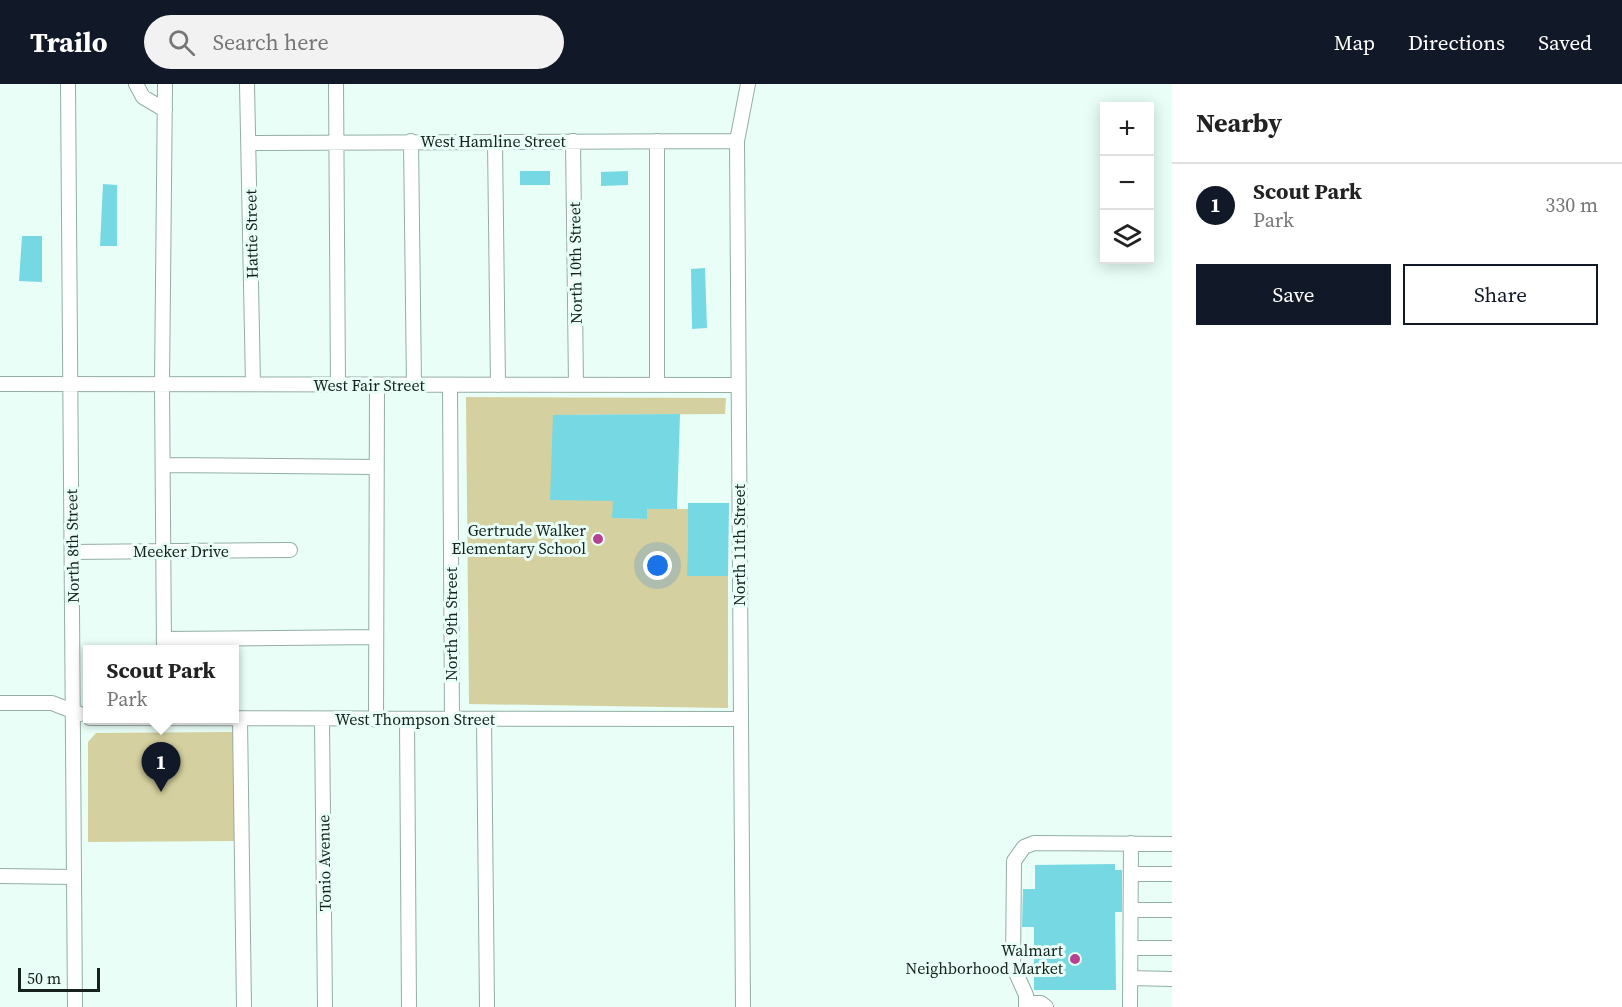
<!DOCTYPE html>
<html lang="en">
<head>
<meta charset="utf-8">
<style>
	body { margin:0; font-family:"Source Serif 4",serif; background:#f2f2f2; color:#222 }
	.controls { position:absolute; right:18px; top:18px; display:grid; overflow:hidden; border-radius:0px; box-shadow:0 3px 15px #0003 }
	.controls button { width:54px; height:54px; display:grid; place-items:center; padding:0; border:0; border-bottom:2px solid #e0e0e0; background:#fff; color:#222; font:30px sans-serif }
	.scale { position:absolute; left:18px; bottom:15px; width:82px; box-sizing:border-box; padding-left:6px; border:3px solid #16201d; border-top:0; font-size:16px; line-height:21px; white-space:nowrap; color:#16201d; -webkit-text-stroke:4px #e8fef6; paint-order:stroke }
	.you { position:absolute; left:658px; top:482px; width:21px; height:21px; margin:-15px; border:4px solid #fff; border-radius:50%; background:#1a73e8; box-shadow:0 0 0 9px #1a73e833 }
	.badge { display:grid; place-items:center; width:39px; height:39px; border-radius:50%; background:#111827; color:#fff; font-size:20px; font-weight:700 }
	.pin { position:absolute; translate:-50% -50px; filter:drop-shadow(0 2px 3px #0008) }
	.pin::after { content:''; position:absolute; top:32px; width:21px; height:18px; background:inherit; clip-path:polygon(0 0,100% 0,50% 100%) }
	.popup { position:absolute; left:83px; top:561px; width:156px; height:78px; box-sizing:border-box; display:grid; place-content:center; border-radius:0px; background:#fff; filter:drop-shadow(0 2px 4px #0005); font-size:20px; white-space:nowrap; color:#767676 }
	.popup b { font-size:22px; color:#222 }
	.popup::after { content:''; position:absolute; left:50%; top:100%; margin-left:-12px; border:12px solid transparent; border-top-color:#fff }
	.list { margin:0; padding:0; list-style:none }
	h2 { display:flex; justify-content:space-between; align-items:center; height:78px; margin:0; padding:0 24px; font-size:26px }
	h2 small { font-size:20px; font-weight:400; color:#767676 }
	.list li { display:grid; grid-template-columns:39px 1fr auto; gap:18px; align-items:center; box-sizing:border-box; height:84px; padding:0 24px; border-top:2px solid #e0e0e0 }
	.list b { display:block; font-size:22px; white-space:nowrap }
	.list p { margin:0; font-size:20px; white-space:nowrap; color:#767676 }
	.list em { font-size:20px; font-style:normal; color:#767676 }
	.actions { display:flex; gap:12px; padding:18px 24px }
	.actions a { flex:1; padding:14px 0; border:2px solid #111827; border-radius:0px; text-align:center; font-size:21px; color:#111827 }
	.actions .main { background:#111827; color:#fff }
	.icon { flex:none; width:33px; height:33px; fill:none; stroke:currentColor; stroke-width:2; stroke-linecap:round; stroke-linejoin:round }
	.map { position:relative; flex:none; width:1172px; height:923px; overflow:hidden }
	header { display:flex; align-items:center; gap:36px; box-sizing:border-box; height:84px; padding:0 30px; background:#111827; color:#fff }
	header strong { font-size:28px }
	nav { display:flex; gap:33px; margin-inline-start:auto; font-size:21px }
	.search { width:420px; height:54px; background:#f2f2f2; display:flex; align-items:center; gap:15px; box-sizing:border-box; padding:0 21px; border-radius:33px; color:#767676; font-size:22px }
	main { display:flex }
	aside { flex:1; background:#fff }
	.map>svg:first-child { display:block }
	.green { fill:#d4d09f }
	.building { fill:#76d8e3 }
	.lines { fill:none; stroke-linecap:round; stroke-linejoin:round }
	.minor-casing { stroke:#94aea5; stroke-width:16 }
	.minor { stroke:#fff; stroke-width:14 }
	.poi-dot { fill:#b84196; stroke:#e8fef6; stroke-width:2 }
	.labels { text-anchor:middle; stroke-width:6; stroke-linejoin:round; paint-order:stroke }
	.street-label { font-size:16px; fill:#16201d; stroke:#e8fef6 }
	.poi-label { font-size:16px; fill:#16201d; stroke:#e8fef6; text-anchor:end }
</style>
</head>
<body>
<header>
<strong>Trailo</strong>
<div class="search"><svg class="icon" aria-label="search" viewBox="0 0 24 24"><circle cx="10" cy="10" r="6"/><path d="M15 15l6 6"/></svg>Search here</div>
<nav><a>Map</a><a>Directions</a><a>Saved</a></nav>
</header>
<main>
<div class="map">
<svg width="1172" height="923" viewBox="0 0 1172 923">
	<rect width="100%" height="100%" fill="#e8fef6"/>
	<path class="green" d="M 466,313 L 726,314 L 725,330 L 553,331 L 613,417 L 613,434 L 647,435 L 647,425 L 688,425 L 687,492 L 728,492 L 728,624 L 469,620 Z
		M 234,648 L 234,757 L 88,758 L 88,658 L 96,649 Z"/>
	<path class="building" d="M 520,87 L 550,87 L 550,101 L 520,101 Z
		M 628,87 L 628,101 L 601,102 L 601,88 Z
		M 103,100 L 117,101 L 117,162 L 100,162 Z
		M 22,152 L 42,152 L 42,198 L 19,197 Z
		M 705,184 L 707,244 L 692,245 L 691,185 Z
		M 680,330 L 677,425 L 647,425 L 647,435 L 612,434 L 613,417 L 550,416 L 553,331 Z
		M 688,419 L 729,419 L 728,492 L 687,492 Z
		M 1115,780 L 1115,786 L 1122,786 L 1122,828 L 1115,828 L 1116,906 L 1034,906 L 1034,843 L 1022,843 L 1023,805 L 1035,805 L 1035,781 Z"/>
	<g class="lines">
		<g class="minor-casing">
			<path id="minor" d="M 68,0 L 75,923
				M 136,0 L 143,13 L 165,26
				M 247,0 L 253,300
				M 336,0 L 338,300
				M 411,57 L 414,301
				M 495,57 L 498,301
				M 573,57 L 576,301
				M 250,59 L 737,57
				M 0,300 L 738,301
				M 450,301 L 452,635
				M 657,301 L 657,57
				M 164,381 L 376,383
				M 72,468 L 290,466
				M 164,555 L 376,553
				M 164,566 L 162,300 L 165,0
				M 0,619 L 52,619 L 80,630
				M 90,634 L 740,635
				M 240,635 L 244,923
				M 407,635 L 409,923
				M 484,635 L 487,923
				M 322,636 L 325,923
				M 376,636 L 377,301
				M 1131,790 L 1172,790
				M 0,792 L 74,793
				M 1131,826 L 1172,826
				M 1131,864 L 1172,864
				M 1130,894 L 1172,895
				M 1026,919 L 1041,919 L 1046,923
				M 743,923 L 737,57 L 748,0
				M 1026,923 L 1026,911 L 1013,882 L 1014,777 L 1024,763 L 1034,759 L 1172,760
				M 1130,923 L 1131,759"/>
		</g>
		<use href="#minor" class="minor"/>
	</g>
	<g class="poi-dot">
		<circle cx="598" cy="455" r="6"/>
		<circle cx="1075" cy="875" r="6"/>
	</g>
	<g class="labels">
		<g class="street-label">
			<text x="493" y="63">West Hamline Street</text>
			<text transform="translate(251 150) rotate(-91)" y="6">Hattie Street</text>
			<text transform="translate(575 179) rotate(-91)" y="6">North 10th Street</text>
			<text x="369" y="307">West Fair Street</text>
			<text transform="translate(739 461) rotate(-90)" y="6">North 11th Street</text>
			<text transform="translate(72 462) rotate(-91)" y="6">North 8th Street</text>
			<text x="181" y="473">Meeker Drive</text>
			<text transform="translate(451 540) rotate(-90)" y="6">North 9th Street</text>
			<text x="415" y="641">West Thompson Street</text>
			<text transform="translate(324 779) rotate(-91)" y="6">Tonio Avenue</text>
		</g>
		<g class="poi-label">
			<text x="586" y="452">Gertrude Walker<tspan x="586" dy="18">Elementary School</tspan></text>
			<text x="1063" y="872">Walmart<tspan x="1063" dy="18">Neighborhood Market</tspan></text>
		</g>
	</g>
</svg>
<div class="controls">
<button>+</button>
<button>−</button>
<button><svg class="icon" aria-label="layers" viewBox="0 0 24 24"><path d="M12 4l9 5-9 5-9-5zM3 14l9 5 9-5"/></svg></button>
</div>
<div class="scale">50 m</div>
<div class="you"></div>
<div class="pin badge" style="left:161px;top:708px">1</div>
<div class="popup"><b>Scout Park</b>Park</div>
</div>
<aside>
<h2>Nearby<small></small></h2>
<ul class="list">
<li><span class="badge">1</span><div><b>Scout Park</b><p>Park</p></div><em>330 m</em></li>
</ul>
<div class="actions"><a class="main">Save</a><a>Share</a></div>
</aside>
</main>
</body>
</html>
